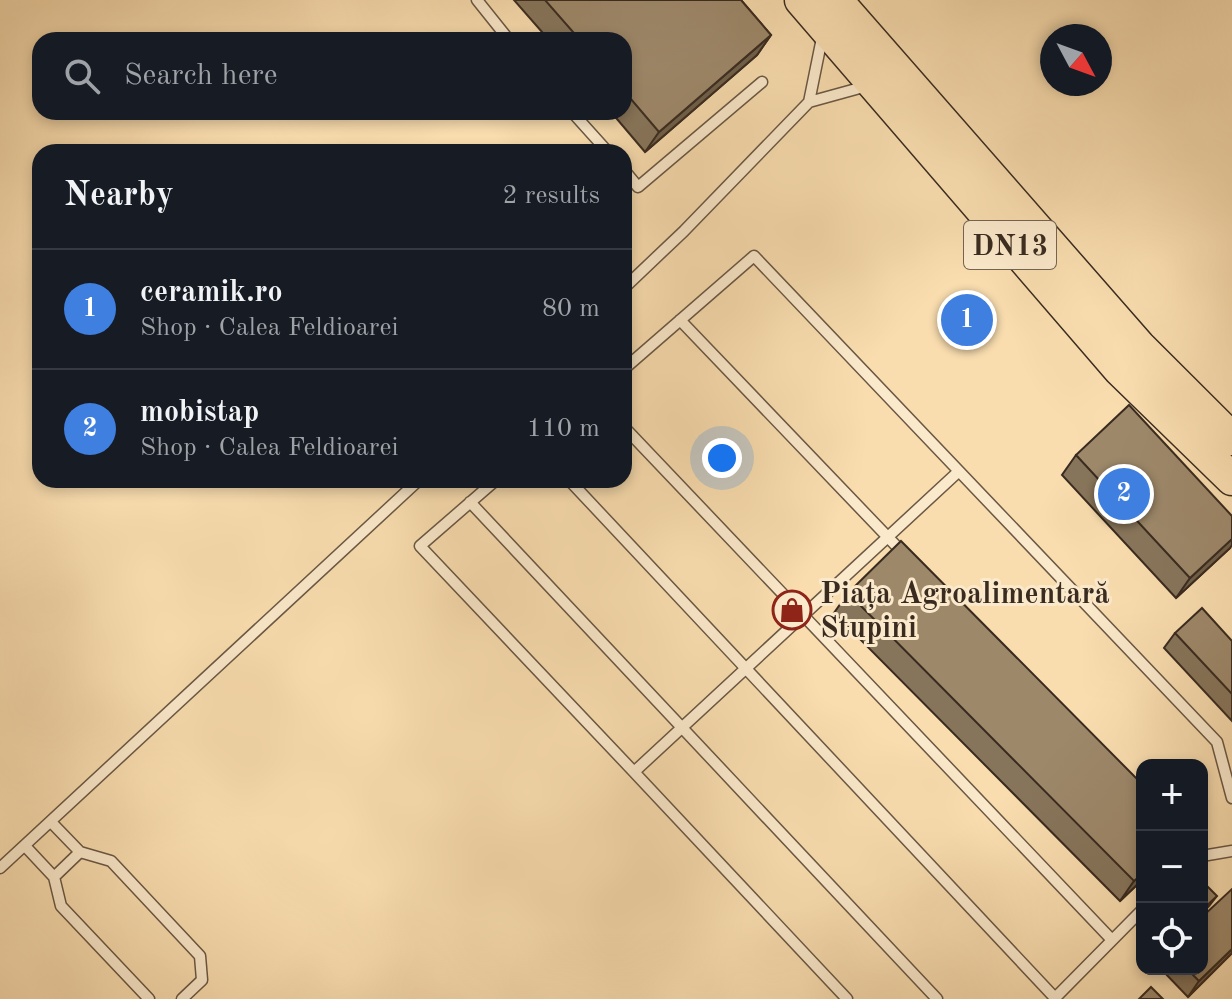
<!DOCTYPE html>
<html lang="en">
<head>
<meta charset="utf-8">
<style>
	body { margin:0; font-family:"Old Standard TT",serif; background:#20242c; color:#f1f3f6 }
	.controls { position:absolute; right:24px; bottom:24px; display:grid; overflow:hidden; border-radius:16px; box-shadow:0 4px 12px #0003 }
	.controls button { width:72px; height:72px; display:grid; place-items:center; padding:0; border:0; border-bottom:2px solid #363941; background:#171b24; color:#f1f3f6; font:40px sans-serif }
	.compass { position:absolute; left:1040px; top:24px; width:72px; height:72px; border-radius:50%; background:#171b24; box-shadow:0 4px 12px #0003; rotate:131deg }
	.you { position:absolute; left:722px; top:458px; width:28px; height:28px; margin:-20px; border:6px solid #fff; border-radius:50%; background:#1a73e8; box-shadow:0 0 0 12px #1a73e833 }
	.badge { display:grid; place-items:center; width:52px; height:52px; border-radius:50%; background:#8c9099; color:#fff; font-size:26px; font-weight:700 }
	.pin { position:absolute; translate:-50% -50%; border:4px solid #fff; box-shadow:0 2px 8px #0006 }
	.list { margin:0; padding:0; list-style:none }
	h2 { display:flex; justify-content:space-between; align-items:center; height:104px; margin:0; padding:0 32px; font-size:34px }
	h2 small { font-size:26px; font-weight:400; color:#9ea1a6 }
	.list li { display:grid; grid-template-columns:52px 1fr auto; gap:24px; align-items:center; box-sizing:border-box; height:120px; padding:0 32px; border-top:2px solid #363941 }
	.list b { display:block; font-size:30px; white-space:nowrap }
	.list p { margin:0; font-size:26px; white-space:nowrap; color:#9ea1a6 }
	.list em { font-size:26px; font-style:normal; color:#9ea1a6 }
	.icon { flex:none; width:44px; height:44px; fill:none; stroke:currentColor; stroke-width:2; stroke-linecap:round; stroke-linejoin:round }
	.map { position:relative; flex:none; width:1232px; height:999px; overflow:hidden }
	.search { position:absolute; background:#171b24; box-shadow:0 4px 12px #0003; left:32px; top:32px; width:600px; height:88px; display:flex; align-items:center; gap:20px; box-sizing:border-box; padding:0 28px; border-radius:24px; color:#9ea1a6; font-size:30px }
	.panel { position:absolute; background:#171b24; box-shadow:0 4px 12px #0003; left:32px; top:144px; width:600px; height:344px; border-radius:24px }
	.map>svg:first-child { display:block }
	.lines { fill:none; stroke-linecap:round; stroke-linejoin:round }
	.service-casing { stroke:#695844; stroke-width:13 }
	.primary-casing { stroke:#392b20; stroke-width:35 }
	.service { stroke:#fbe9cb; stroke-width:10 }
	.primary { stroke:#f9ddaf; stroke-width:32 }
	.wall { fill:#87755b; stroke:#392b20; stroke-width:2 }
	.shaded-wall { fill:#6e5f4a; stroke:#392b20; stroke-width:2 }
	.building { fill:#9d886a; stroke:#392b20; stroke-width:2 }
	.labels { text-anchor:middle; stroke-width:6; stroke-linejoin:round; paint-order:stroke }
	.shield { fill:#fbe9cb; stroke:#736453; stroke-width:2 }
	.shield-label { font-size:28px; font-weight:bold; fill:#392b20 }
	.poi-label { font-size:30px; font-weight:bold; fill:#392b20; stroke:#fbe9cb; text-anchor:start }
</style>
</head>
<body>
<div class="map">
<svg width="1232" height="999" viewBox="0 0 1232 999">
	<rect width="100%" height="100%" fill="#f9ddaf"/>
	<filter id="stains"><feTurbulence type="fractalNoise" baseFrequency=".0025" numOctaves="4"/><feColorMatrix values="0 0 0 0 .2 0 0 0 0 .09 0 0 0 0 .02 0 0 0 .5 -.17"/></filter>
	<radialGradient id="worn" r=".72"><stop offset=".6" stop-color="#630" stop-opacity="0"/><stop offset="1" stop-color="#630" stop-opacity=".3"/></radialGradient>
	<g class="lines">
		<g class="service-casing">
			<path id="service" d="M 477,0 L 509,40
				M 809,102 L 823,33
				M 572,112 L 608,152
				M 624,170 L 638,187 L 762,82
				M 624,288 L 684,231 L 809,102 L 867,86
				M 680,320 L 903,553
				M 624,369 L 754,256 L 1217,742 L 1232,798
				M 624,427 L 1112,940
				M 496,480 L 420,546 L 634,772
				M 569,480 L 1055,998
				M 470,502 L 937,999
				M 51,822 L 80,852 L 111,861 L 200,956 L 202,980 L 182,999
				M 25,846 L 54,877 L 61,906 L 149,999
				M 1202,856 L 1232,851
				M 0,868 L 419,480
				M 54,877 L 80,852
				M 847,999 L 634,772 L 958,472
				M 1054,999 L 1142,910"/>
		</g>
		<g class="primary-casing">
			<path id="primary" d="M 801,0 L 1120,370 L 1232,479
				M 836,0 L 1139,346 L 1232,439"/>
		</g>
		<use href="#service" class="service"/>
		<use href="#primary" class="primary"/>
	</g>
	<path class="wall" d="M 514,0 L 741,0 L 771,35 L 757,55 L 645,152 L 611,112 L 624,112 L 624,40 L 549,40 Z
		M 1076,455 L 1230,548 L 1176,598 L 1062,475 Z
		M 848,593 L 1142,784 L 1142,880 L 1120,901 L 834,613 Z
		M 1175,633 L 1232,641 L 1232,721 L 1164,648 Z
		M 1232,889 L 1232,953 L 1188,997 L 1161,969 L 1202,969 Z"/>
	<path class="shaded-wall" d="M 771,35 L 757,55 L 645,152 L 659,132 Z
		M 1232,539 L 1232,545 L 1230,548 L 1176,598 L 1190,578 Z
		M 1142,874 L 1142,880 L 1120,901 L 1134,881 Z
		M 1217,896 L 1209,906 L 1202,913 L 1202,910 Z
		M 1232,949 L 1232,953 L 1188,997 L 1199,981 Z"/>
	<path class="building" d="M 545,0 L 741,0 L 771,35 L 659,132 L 624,91 L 624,40 L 580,40 Z
		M 1129,405 L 1232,516 L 1232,539 L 1190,578 L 1076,455 Z
		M 901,541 L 1142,784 L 1142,874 L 1134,881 L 848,593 Z
		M 1202,608 L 1232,641 L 1232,694 L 1175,633 Z
		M 1203,882 L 1217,896 L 1202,910 L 1202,884 Z
		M 1232,889 L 1232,949 L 1199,981 L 1187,969 L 1202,969 L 1202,917 Z
		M 1151,987 L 1163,999 L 1139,999 Z"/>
	<defs>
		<g id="shop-ring" transform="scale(2)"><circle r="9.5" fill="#fbe9cb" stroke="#8f2418" stroke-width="1.5"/><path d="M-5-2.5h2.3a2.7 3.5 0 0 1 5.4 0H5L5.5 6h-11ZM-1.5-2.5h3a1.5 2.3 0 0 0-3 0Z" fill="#8f2418"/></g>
	</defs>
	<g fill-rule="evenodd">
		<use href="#shop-ring" x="792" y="610"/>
	</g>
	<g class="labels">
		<rect class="shield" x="964" y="221" width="92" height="48" rx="6"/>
		<g class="shield-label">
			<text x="1010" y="255">DN13</text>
		</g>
		<g class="poi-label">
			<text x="820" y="603">Piața Agroalimentară<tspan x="820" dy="34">Stupini</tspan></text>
		</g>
	</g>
	<rect width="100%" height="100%" filter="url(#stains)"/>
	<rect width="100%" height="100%" fill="url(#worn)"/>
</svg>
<div class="controls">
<button>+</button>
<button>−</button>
<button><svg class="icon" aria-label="locate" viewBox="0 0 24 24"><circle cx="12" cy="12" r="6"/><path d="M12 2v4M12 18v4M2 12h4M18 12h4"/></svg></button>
</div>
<svg class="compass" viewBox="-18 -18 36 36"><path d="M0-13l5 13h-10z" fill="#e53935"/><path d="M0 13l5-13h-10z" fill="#9ea1a6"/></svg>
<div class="you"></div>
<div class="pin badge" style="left:967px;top:320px;background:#3f7fe0">1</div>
<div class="pin badge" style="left:1124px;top:494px;background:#3f7fe0">2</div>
<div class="search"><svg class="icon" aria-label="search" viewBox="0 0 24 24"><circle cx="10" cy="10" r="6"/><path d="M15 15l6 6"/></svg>Search here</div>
<section class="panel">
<h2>Nearby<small>2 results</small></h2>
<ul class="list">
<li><span class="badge" style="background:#3f7fe0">1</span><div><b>ceramik.ro</b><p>Shop · Calea Feldioarei</p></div><em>80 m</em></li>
<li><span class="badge" style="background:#3f7fe0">2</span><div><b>mobistap</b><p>Shop · Calea Feldioarei</p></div><em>110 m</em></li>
</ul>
</section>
</div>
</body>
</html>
